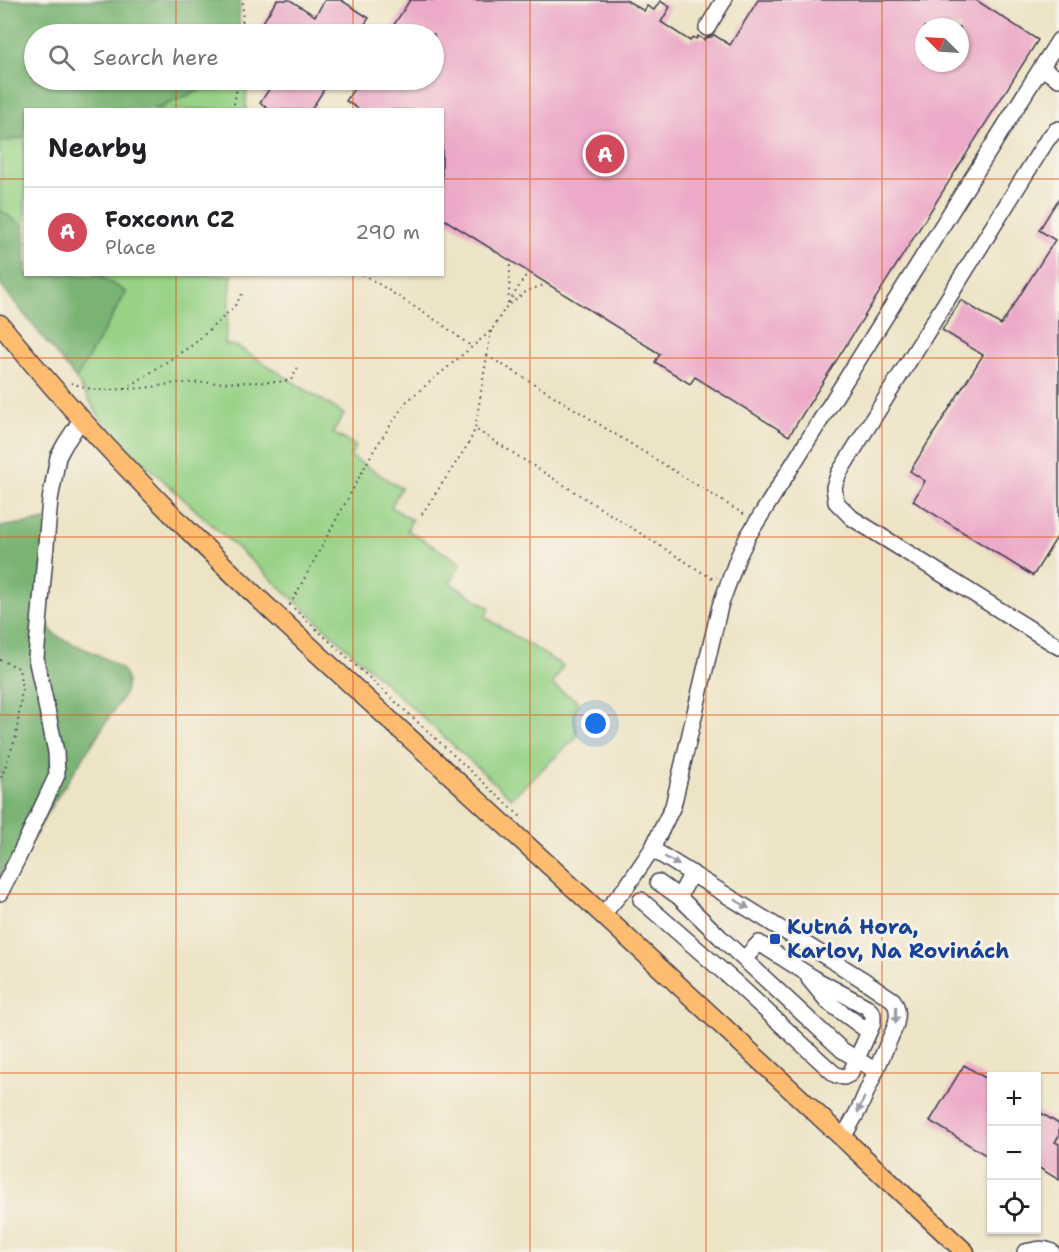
<!DOCTYPE html>
<html lang="en">
<head>
<meta charset="utf-8">
<style>
	body { margin:0; font-family:"Shantell Sans",sans-serif; background:#f2f2f2; color:#202124 }
	.controls { position:absolute; right:18px; bottom:18px; display:grid; overflow:hidden; border-radius:0px; box-shadow:0 2px 4px #0004 }
	.controls button { width:54px; height:54px; display:grid; place-items:center; padding:0; border:0; border-bottom:2px solid #e0e0e0; background:#fff; color:#202124; font:30px sans-serif }
	.compass { position:absolute; left:915px; top:18px; width:54px; height:54px; border-radius:50%; background:#fff; box-shadow:0 2px 4px #0004; rotate:294deg }
	.you { position:absolute; left:596px; top:724px; width:21px; height:21px; margin:-15px; border:4px solid #fff; border-radius:50%; background:#1a73e8; box-shadow:0 0 0 9px #1a73e833 }
	.badge { display:grid; place-items:center; width:39px; height:39px; border-radius:50%; background:#d1495b; color:#fff; font-size:20px; font-weight:700 }
	.pin { position:absolute; translate:-50% -50%; border:3px solid #fff; box-shadow:0 2px 6px #0006 }
	.list { margin:0; padding:0; list-style:none }
	h2 { display:flex; justify-content:space-between; align-items:center; height:78px; margin:0; padding:0 24px; font-size:26px }
	h2 small { font-size:20px; font-weight:400; color:#757577 }
	.list li { display:grid; grid-template-columns:39px 1fr auto; gap:18px; align-items:center; box-sizing:border-box; height:90px; padding:0 24px; border-top:2px solid #e0e0e0 }
	.list b { display:block; font-size:22px; white-space:nowrap }
	.list p { margin:0; font-size:20px; white-space:nowrap; color:#757577 }
	.list em { font-size:20px; font-style:normal; color:#757577 }
	.icon { flex:none; width:33px; height:33px; fill:none; stroke:currentColor; stroke-width:2; stroke-linecap:round; stroke-linejoin:round }
	.map { position:relative; flex:none; width:1059px; height:1252px; overflow:hidden }
	.search { position:absolute; background:#fff; box-shadow:0 2px 4px #0004; left:24px; top:24px; width:420px; height:66px; display:flex; align-items:center; gap:15px; box-sizing:border-box; padding:0 21px; border-radius:33px; color:#757577; font-size:22px }
	.panel { position:absolute; background:#fff; box-shadow:0 2px 4px #0004; left:24px; top:108px; width:420px; height:168px; border-radius:0px }
	.map>svg:first-child { display:block }
	.green { fill:#97d286; stroke:#5c7a60; stroke-width:1.5 }
	.forest { fill:#79b473; stroke:#4e6b57; stroke-width:1.5 }
	.building { fill:#ecaac8; fill-rule:evenodd }
	.lines { fill:none; stroke-linecap:round; stroke-linejoin:round }
	.minor-casing { stroke:#403f50; stroke-width:18 }
	.major-casing { stroke:#403f50; stroke-width:21 }
	.path { stroke:#403f50; stroke-width:2; stroke-dasharray:1.5 4.5; stroke-linecap:butt }
	.minor { stroke:#fff; stroke-width:15 }
	.major { stroke:#febc70; stroke-width:18 }
	.oneway { fill:#9c9ca7 }
	.grid { fill:none; stroke:#de560e; stroke-width:1.5; stroke-opacity:0.55 }
	.transit-dot { fill:#1a4fb4; stroke:#f7f3e8; stroke-width:2 }
	.labels { text-anchor:middle; stroke-width:6; stroke-linejoin:round; paint-order:stroke }
	.transit-label { font-size:21px; font-weight:bold; fill:#164399; stroke:#f7f3e8; text-anchor:start }
</style>
</head>
<body>
<div class="map">
<svg width="1059" height="1252" viewBox="0 0 1059 1252">
	<rect width="100%" height="100%" fill="#f7f3e8"/>
	<filter id="ink" filterUnits="userSpaceOnUse"><feTurbulence type="fractalNoise" baseFrequency=".0167" numOctaves="2"/><feDisplacementMap in="SourceGraphic" scale="12" xChannelSelector="R" yChannelSelector="G"/><feConvolveMatrix kernelMatrix="1 2 1 2 8 2 1 2 1" color-interpolation-filters="sRGB"/></filter>
	<filter id="wash" filterUnits="userSpaceOnUse"><feTurbulence type="fractalNoise" baseFrequency=".008" numOctaves="4" result="noise"/><feDisplacementMap in="SourceGraphic" scale="24" xChannelSelector="R" yChannelSelector="G"/><feGaussianBlur stdDeviation="1.35" result="paint"/><feColorMatrix in="noise" values="0 0 0 0 0 0 0 0 0 0 0 0 0 0 0 0 0 1.4 0 .05"/><feComposite in="paint" operator="in"/></filter>
	<g filter="url(#wash)">
		<rect width="100%" height="100%" fill="#ede3c5"/>
		<path class="green" d="M 222,80 L 247,80 L 246,109 L 153,110 L 216,83 Z
			M 25,137 L 25,227 L 0,210 L 0,142 Z
			M 98,275 L 232,275 L 225,344 L 238,347 L 344,414 L 333,433 L 356,446 L 350,456 L 401,488 L 391,507 L 412,520 L 407,530 L 461,563 L 450,583 L 490,608 L 485,617 L 563,666 L 552,685 L 579,702 L 574,710 L 577,737 L 511,798 L 107,429 L 76,379 L 126,293 Z"/>
		<path class="forest" d="M 0,0 L 240,0 L 239,20 L 240,34 L 34,34 L 34,80 L 222,80 L 216,83 L 157,109 L 26,110 L 25,137 L 0,142 Z
			M 0,210 L 25,227 L 26,274 L 98,275 L 126,292 L 76,379 L 0,284 Z
			M 55,519 L 45,621 C 49,626 52,633 57,636 C 72,645 120,660 126,676 C 128,682 126,689 124,695 L 46,814 L 0,900 L 0,527 Z"/>
		<g id="blocks">
			<path class="building" d="M 277,0 L 290,0 L 315,16 L 325,0 L 341,0 L 369,18 L 358,34 L 277,34 L 261,25 Z
				M 410,0 L 626,0 L 644,11 L 647,6 L 654,10 L 660,1 L 670,7 L 661,22 L 690,41 L 693,37 L 696,39 L 698,36 L 704,40 L 706,38 L 711,37 L 714,35 L 730,45 L 758,0 L 976,0 L 1038,40 L 789,436 L 695,377 L 690,384 L 655,362 L 660,354 L 442,218 L 442,110 L 360,110 L 346,101 L 360,80 L 434,80 L 434,34 L 388,34 ZM 924,27 L 960,27 L 960,63 L 924,63 Z
				M 275,80 L 330,80 L 311,110 L 270,110 L 260,103 Z
				M 1059,198 L 1059,534 L 1033,576 L 913,501 L 925,481 L 910,471 L 983,355 L 942,330 L 961,300 L 1001,325 L 1055,240 L 1039,230 Z
				M 964,1065 L 992,1082 L 992,1159 L 930,1121 Z
				M 1036,1110 L 1059,1124 L 1059,1136 L 1055,1142 L 1059,1144 L 1059,1180 L 1036,1166 Z"/>
		</g>
	</g>
	<g filter="url(#ink)">
		<use href="#blocks" fill-opacity="0" stroke="#403f50" stroke-width="1.5"/>
		<g class="lines">
			<g class="minor-casing">
				<path id="minor" d="M 707,28 L 724,0
					M 1059,40 L 1041,68 L 1059,79
					M 1059,129 L 1056,130 L 1047,140 L 839,473 L 834,487 L 836,502 L 852,518 L 1059,647
					M 652,849 L 865,981 L 893,1000 C 899,1009 898,1017 895,1027 L 859,1109 L 843,1138
					M 658,882 L 679,897 L 692,873
					M 0,893 L 18,858 L 57,775 L 56,752 L 36,658 L 50,500 L 58,457 L 65,444 L 81,420
					M 679,897 L 720,937 L 842,1050 L 876,1071
					M 641,900 L 735,982 L 829,1069 L 836,1075 L 844,1077 L 850,1074 L 873,1023 L 873,1014 L 867,1007 L 817,980 L 759,943 L 744,959
					M 603,914 L 627,886 L 652,849 L 673,806 L 720,606 L 738,557 L 748,536 L 1041,68
					M 809,979 L 828,1002 L 869,1032
					M 1025,1252 C 1035,1250 1043,1247 1052,1252"/>
			</g>
			<g class="major-casing">
				<path id="major" d="M 0,324 C 140,498 307,644 471,794 C 637,945 801,1099 965,1252"/>
			</g>
			<path class="path" d="M 242,34 L 243,0
				M 233,110 L 238,80
				M 363,274 L 443,325 L 472,347
				M 508,303 L 510,281 L 510,260
				M 510,304 L 527,291 L 547,284
				M 491,331 L 475,429 L 708,576 L 712,578 L 717,577
				M 487,356 L 520,375 L 745,515
				M 71,383 L 94,390 L 104,390 L 145,388 L 177,383 L 278,382 L 291,380 L 300,364
				M 125,388 L 130,386 L 194,344 L 234,307 L 244,291
				M 422,514 L 469,443 L 475,429
				M 289,605 L 290,605 L 521,817
				M 290,605 L 374,450 L 406,402 L 491,331 L 528,272
				M 0,660 L 19,668 L 22,689 L 16,737 L 0,781"/>
			<use href="#minor" class="minor"/>
			<use href="#major" class="major"/>
		</g>
		<defs><path id="oneway-solid" d="M-6-.8H1V-3.2L6.5 0L1 3.2V.8H-6Z" transform="scale(1.5)"/></defs>
		<g class="oneway">
			<use href="#oneway-solid" transform="translate(672 861) rotate(31)"/>
			<use href="#oneway-solid" transform="translate(742 904) rotate(32)"/>
			<use href="#oneway-solid" transform="translate(896 1015) rotate(91)"/>
			<use href="#oneway-solid" transform="translate(861 1105) rotate(114)"/>
		</g>
	</g>
	<path class="grid" d="M 176,0 L 176,34M 353,0 L 353,34M 530,0 L 530,1252M 706,0 L 706,1252M 882,0 L 882,1252M 176,80 L 176,110M 353,80 L 353,110M 0,179 L 26,179M 442,179 L 1059,179M 176,274 L 176,1252M 353,274 L 353,1252M 0,358 L 1059,358M 0,537 L 1059,537M 0,715 L 1059,715M 0,894 L 1059,894M 0,1073 L 1059,1073"/>
	<rect class="transit-dot" x="769" y="933" width="12" height="12" rx="3"/>
	<g class="labels">
		<g class="transit-label">
			<text x="787" y="934">Kutná Hora,<tspan x="787" dy="24">Karlov, Na Rovinách</tspan></text>
		</g>
	</g>
</svg>
<div class="controls">
<button>+</button>
<button>−</button>
<button><svg class="icon" aria-label="locate" viewBox="0 0 24 24"><circle cx="12" cy="12" r="6"/><path d="M12 2v4M12 18v4M2 12h4M18 12h4"/></svg></button>
</div>
<svg class="compass" viewBox="-18 -18 36 36"><path d="M0-13l5 13h-10z" fill="#e53935"/><path d="M0 13l5-13h-10z" fill="#757577"/></svg>
<div class="you"></div>
<div class="pin badge" style="left:605px;top:154px">A</div>
<div class="search"><svg class="icon" aria-label="search" viewBox="0 0 24 24"><circle cx="10" cy="10" r="6"/><path d="M15 15l6 6"/></svg>Search here</div>
<section class="panel">
<h2>Nearby<small></small></h2>
<ul class="list">
<li><span class="badge">A</span><div><b>Foxconn CZ</b><p>Place</p></div><em>290 m</em></li>
</ul>
</section>
</div>
</body>
</html>
